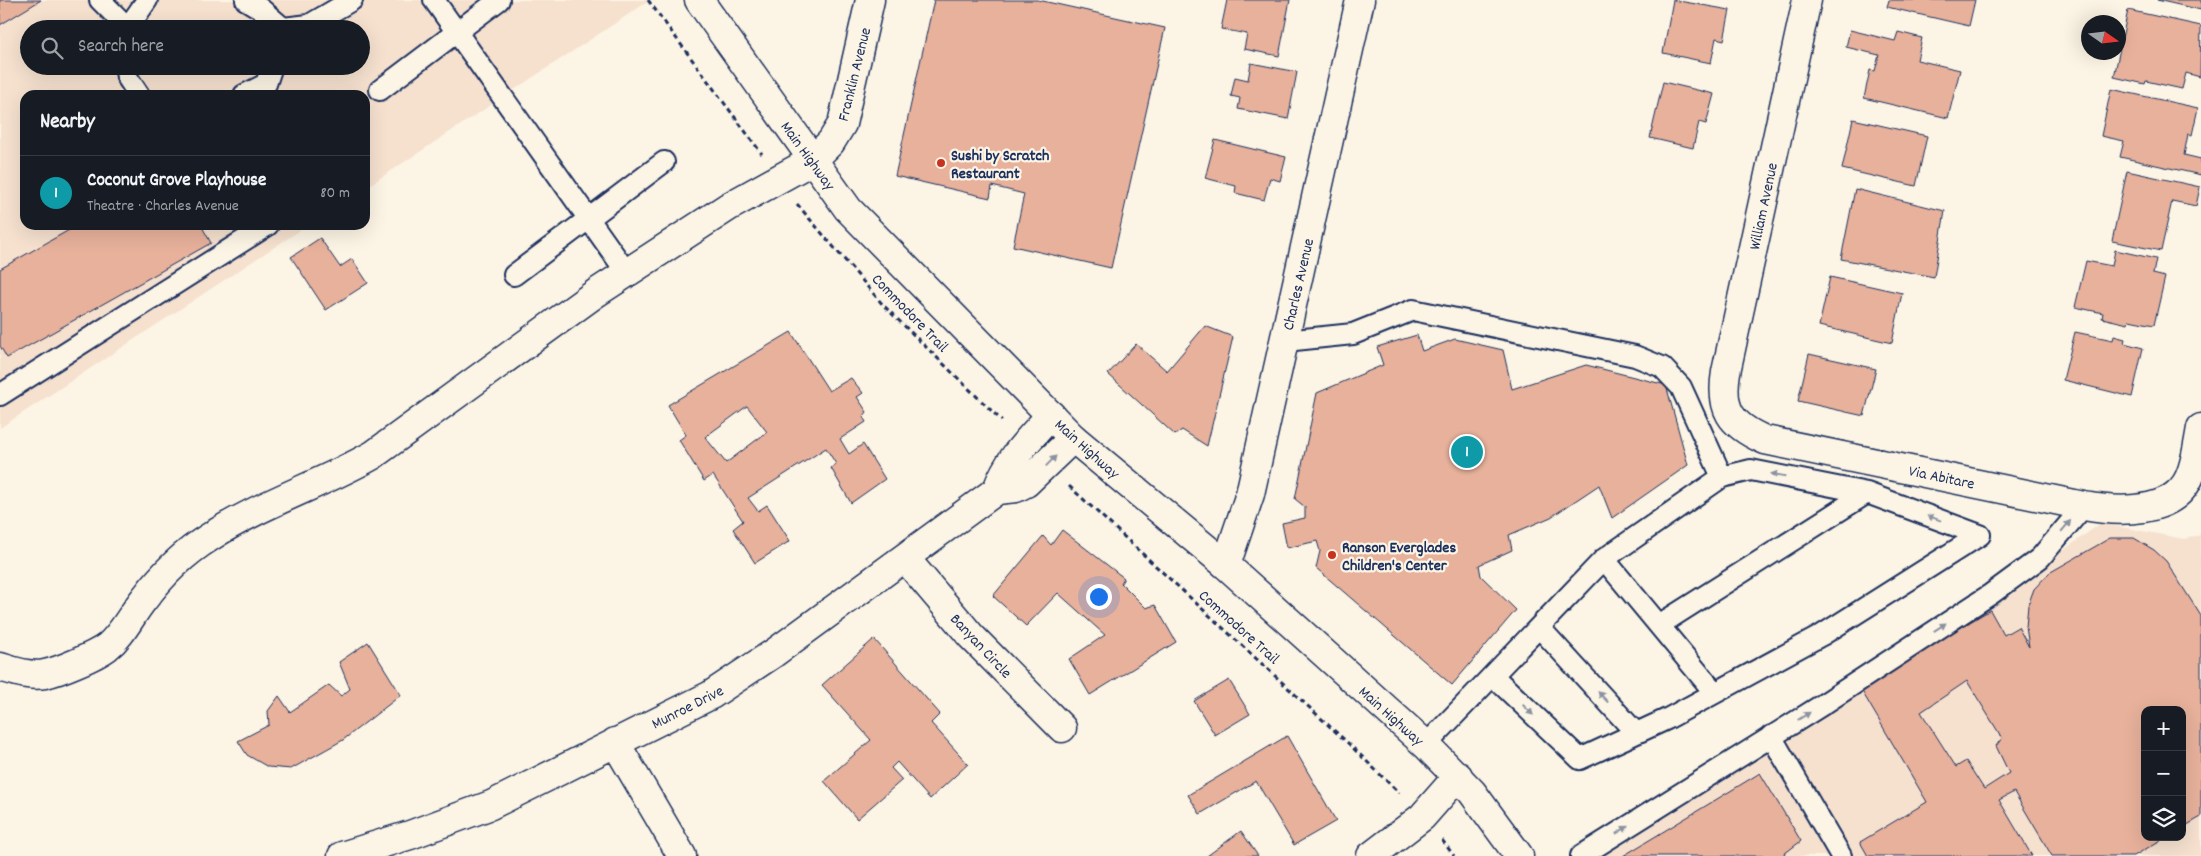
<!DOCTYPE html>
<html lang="en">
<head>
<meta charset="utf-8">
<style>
	body { margin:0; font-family:Dekko,sans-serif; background:#242831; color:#f1f3f6 }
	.controls { position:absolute; right:15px; bottom:15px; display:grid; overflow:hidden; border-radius:10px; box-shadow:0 5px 20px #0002 }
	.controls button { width:45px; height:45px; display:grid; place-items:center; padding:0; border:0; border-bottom:1px solid #363941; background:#171b24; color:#f1f3f6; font:25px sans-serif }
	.compass { position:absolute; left:2081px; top:15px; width:45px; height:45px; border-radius:50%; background:#171b24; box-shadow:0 5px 20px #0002; rotate:104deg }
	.you { position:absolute; left:1098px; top:596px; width:18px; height:18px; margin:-12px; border:4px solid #fff; border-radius:50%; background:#1a73e8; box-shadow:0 0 0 8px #1a73e833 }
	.badge { display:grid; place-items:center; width:32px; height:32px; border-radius:50%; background:#0b8043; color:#fff; font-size:16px; font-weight:700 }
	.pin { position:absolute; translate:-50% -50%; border:2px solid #fff; box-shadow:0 1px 5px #0006 }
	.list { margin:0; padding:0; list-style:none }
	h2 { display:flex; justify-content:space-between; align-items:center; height:65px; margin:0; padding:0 20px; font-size:21px }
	h2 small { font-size:16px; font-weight:400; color:#9ea1a6 }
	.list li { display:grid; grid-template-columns:32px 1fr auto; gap:15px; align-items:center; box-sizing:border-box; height:75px; padding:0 20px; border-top:1px solid #363941 }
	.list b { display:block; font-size:19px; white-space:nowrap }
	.list p { margin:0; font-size:16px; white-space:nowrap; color:#9ea1a6 }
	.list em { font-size:16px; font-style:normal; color:#9ea1a6 }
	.icon { flex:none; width:28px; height:28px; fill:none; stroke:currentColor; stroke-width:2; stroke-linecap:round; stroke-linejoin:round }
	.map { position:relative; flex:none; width:2201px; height:856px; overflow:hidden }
	.search { position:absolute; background:#171b24; box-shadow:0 5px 20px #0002; left:20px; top:20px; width:350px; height:55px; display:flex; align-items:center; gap:12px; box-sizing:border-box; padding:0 18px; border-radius:28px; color:#9ea1a6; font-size:19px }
	.panel { position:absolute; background:#171b24; box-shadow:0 5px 20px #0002; left:20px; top:90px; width:350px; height:140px; border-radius:15px }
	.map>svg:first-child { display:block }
	.built { fill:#f6e1cf; fill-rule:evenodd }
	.building { fill:#e7b19b; stroke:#1b2f5e; fill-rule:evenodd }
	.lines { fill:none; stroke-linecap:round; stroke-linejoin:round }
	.lane-casing { stroke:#1b2f5e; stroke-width:24 }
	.street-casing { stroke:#1b2f5e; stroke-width:31 }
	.secondary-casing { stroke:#1b2f5e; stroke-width:31 }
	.path { stroke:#1b2f5e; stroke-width:3; stroke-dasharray:5 4; stroke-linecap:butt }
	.lane { stroke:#fcf5e5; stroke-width:20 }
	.street { stroke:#fcf5e5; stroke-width:28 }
	.secondary { stroke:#fcf5e5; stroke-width:28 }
	.oneway { fill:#8c92a2 }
	.poi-dot { fill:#c8321e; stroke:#fcf5e5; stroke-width:2 }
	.labels { text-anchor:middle; stroke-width:4.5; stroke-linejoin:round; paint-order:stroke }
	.street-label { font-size:16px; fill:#1b2f5e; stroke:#fcf5e5 }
	.poi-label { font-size:16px; font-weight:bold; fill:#1b2f5e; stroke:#fcf5e5; text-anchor:start }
</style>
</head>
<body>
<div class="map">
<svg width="2201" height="856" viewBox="0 0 2201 856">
	<rect width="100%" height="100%" fill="#fcf5e5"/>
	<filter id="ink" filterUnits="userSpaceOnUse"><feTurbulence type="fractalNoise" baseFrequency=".02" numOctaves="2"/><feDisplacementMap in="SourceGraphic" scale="10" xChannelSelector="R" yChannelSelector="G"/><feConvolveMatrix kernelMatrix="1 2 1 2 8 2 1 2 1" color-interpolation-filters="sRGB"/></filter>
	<g filter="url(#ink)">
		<path class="built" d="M 0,0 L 648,0 L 649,1 L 365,188 L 365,95 L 25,95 L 25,225 L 308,225 L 0,428 ZM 29,29 L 361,29 L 361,66 L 29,66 Z
			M 2101,523 L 2184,539 L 2201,535 L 2201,856 L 1602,856 L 1835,701 L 2002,595 ZM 2145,710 L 2182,710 L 2182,837 L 2145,837 Z"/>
		<path class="building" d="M 0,0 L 41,0 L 0,25 Z
			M 934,0 L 1038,0 L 1165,28 L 1111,268 L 1013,246 L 1024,194 L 992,186 L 990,198 L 895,176 Z
			M 1227,0 L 1290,0 L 1279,56 L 1244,49 L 1247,34 L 1221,29 Z
			M 1673,0 L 1730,10 L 1724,40 L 1716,38 L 1711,63 L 1663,53 Z
			M 1889,0 L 1975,0 L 1969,26 L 1887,7 Z
			M 2157,0 L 2201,0 L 2201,10 Z
			M 2128,10 L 2201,26 L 2200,77 L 2186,73 L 2182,89 L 2146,81 L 2145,84 L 2114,77 Z
			M 1850,30 L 1895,41 L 1898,32 L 1922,38 L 1917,60 L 1960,70 L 1948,118 L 1864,98 L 1870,70 L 1875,71 L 1879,55 L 1846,47 Z
			M 1251,63 L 1297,72 L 1288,119 L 1238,109 L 1240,98 L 1231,96 L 1235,77 L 1248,80 Z
			M 1663,82 L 1714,94 L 1706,124 L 1699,122 L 1693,148 L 1650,138 Z
			M 2111,89 L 2198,108 L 2192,135 L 2188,134 L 2184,155 L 2201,159 L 2201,175 L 2120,157 L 2124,141 L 2101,136 Z
			M 1853,119 L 1927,136 L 1916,186 L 1842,169 Z
			M 1215,140 L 1286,157 L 1280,181 L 1270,178 L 1264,200 L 1235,193 L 1236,186 L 1205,178 Z
			M 2127,171 L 2200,187 L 2196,206 L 2172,201 L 2161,251 L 2112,241 Z
			M 1855,189 L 1945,211 L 1934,277 L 1841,259 Z
			M 78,225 L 201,225 L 211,243 L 7,358 L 0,346 L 0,269 Z
			M 320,238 L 340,267 L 352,259 L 368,283 L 326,310 L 291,257 Z
			M 2115,250 L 2156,259 L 2153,274 L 2165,277 L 2154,325 L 2129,320 L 2128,324 L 2102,318 L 2103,313 L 2075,307 L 2086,261 L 2112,266 Z
			M 1830,277 L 1902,293 L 1892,343 L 1819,326 Z
			M 1205,326 L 1233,337 L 1207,446 L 1182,430 L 1175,435 L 1108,374 L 1136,344 L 1167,371 Z
			M 791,332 L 829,391 L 851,378 L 863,393 L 857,397 L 867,412 L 863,417 L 866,422 L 840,439 L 849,454 L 863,444 L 885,479 L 851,503 L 831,468 L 836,464 L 826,448 L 748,498 L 758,511 L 767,505 L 790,541 L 755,563 L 733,529 L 743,521 L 713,475 L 704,481 L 679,440 L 686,435 L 668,405 ZM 747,406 L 767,432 L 726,463 L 705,437 Z
			M 2075,332 L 2113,340 L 2114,336 L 2125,339 L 2124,343 L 2143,348 L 2132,397 L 2063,380 Z
			M 1417,335 L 1422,351 L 1455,339 L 1503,350 L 1512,389 L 1586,365 L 1666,385 L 1688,465 L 1612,518 L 1599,485 L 1551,517 L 1509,535 L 1512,550 L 1479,565 L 1481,576 L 1516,610 L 1452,685 L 1316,568 L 1320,551 L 1317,541 L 1287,548 L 1282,523 L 1305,518 L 1305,507 L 1295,499 L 1317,393 L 1383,365 L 1377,347 Z
			M 1809,354 L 1876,369 L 1864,416 L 1798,401 Z
			M 1062,530 L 1124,578 L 1121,583 L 1146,608 L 1155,605 L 1176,642 L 1090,695 L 1069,659 L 1105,635 L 1058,593 L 1026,626 L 993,596 L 1043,536 L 1051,545 Z
			M 2110,538 L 2134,538 L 2154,550 L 2166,561 L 2201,616 L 2201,817 L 2182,828 L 2182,710 L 2145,710 L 2145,837 L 2166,837 L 2134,856 L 2052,856 L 2014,792 L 1999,800 L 2032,856 L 1868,856 L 1860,842 L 1927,802 L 1860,688 L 1990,610 L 2004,635 L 2018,627 L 2029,647 L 2026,627 L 2028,605 L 2034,589 L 2049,573 ZM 1967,681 L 2002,738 L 1996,746 L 2009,773 L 1984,789 L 1966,761 L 1956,767 L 1921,712 Z
			M 874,639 L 940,714 L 931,723 L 968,764 L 930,799 L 897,762 L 891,768 L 902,780 L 857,819 L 824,781 L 871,740 L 822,685 Z
			M 368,642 L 401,695 L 343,740 L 291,769 L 268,767 L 247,755 L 238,741 L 269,725 L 268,711 L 279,696 L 290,712 L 329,685 L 341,696 L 350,689 L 339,662 Z
			M 1229,680 L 1250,714 L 1215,735 L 1194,701 Z
			M 1287,736 L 1336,821 L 1294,845 L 1256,781 L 1200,814 L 1188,795 Z
			M 1760,773 L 1801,841 L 1784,854 L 1785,856 L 1623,856 Z
			M 1241,831 L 1258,856 L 1207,856 Z"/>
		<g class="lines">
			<g class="lane-casing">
				<path id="lane" d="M 100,0 L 127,27
					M 246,0 L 261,9 L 283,28 L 309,25 L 352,0
					M 434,0 L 627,273
					M 127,29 L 147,0
					M 125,66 L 127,77 L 139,95
					M 380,90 L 499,0
					M 244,95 L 266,84 L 272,66
					M 514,275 L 664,162
					M 1285,341 L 1353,334 L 1413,310 L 1635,356 L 1662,367 L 1681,387 L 1722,477 L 1604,559 L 1426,745
					M 0,395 L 268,225
					M 1722,477 L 1751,470 L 1867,493 L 1980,535
					M 1604,559 L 1715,693
					M 1659,625 L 1867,493
					M 1539,627 L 1636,733
					M 1493,676 L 1580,759 L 1667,719 L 1822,635 L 1980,535
					M 1771,736 L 1841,856
					M 1581,856 L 1822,705 L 1991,594 L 2040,558 L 2084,506"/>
			</g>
			<g class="street-casing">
				<path id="street" d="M 1807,0 L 1726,372 C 1720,409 1730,425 1765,440 L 2084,506 C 2117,512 2172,515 2189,478 C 2196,463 2198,444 2201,428
					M 997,490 C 1007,460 1030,438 1051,415
					M 905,558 L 971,636 L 1062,728
					M 1226,565 L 1250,494 L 1360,0
					M 0,667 C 14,671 30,677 45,674 C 59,671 95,656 107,647 C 123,634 131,615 144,599 C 162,575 184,553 210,537 C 260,504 320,485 373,455 L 596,293 L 728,207 L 813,160 L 831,142 L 842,124 L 870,0
					M 615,742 L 682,856
					M 342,856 L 410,835 L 491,805 L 711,695 L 774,653 L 997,490 L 1016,488 L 1026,483 L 1073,438
					M 1371,856 L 1422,817 L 1458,776"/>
			</g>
			<g class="secondary-casing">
				<path id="secondary" d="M 699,0 L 848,209 L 1073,438 L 1226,565 L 1426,745 L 1472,792 L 1519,856"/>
			</g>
			<path class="path" d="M 648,0 L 762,154
				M 797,204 L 884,306 L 1002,421
				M 1069,486 L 1350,745 L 1399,793
				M 1442,840 L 1454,856"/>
			<use href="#lane" class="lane"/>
			<use href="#street" class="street"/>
			<use href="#secondary" class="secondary"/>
		</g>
		<defs><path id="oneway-solid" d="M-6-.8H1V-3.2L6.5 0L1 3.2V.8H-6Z" transform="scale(1.25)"/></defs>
		<g class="oneway">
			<use href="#oneway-solid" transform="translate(1051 461) rotate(-46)"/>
			<use href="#oneway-solid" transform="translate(1778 475) rotate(-170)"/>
			<use href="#oneway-solid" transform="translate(1934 518) rotate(-160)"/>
			<use href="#oneway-solid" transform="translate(2066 526) rotate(-50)"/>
			<use href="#oneway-solid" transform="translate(1940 627) rotate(-33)"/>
			<use href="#oneway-solid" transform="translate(1603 697) rotate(-133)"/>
			<use href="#oneway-solid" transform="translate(1528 710) rotate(44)"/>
			<use href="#oneway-solid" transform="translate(1804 716) rotate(-32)"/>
			<use href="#oneway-solid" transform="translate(1622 830) rotate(-32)"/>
		</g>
	</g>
	<g class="poi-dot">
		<circle cx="941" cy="163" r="5"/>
		<circle cx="1332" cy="555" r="5"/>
	</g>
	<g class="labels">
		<g class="street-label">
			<text transform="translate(853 74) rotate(-76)" y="6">Franklin Avenue</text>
			<text transform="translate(809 155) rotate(54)" y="6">Main Highway</text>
			<text transform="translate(1762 206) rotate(-78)" y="6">William Avenue</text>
			<text transform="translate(1297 284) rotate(-77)" y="6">Charles Avenue</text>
			<text transform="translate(911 312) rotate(46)" y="6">Commodore Trail</text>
			<text transform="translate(1088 448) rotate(42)" y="6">Main Highway</text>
			<text transform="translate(1942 476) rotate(12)" y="6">Via Abitare</text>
			<text transform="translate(1240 626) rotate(42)" y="6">Commodore Trail</text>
			<text transform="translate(982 645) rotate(47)" y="6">Banyan Circle</text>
			<text transform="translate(687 706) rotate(-27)" y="6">Munroe Drive</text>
			<text transform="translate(1392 715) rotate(42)" y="6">Main Highway</text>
		</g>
		<g class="poi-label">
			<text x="951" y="160">Sushi by Scratch<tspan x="951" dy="18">Restaurant</tspan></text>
			<text x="1342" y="552">Ranson Everglades<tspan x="1342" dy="18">Children's Center</tspan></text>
		</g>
	</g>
</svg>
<div class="controls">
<button>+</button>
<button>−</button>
<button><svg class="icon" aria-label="layers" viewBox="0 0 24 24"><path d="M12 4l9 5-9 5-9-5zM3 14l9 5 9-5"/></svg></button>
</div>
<svg class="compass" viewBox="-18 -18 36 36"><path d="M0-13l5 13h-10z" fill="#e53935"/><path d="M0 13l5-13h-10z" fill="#9ea1a6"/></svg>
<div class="you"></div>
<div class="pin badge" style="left:1467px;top:452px;background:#0f9aa8">1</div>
<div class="search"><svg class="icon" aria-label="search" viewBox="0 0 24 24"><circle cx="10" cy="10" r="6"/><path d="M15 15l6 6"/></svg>Search here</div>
<section class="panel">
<h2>Nearby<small></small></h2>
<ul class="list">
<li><span class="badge" style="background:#0f9aa8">1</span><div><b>Coconut Grove Playhouse</b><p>Theatre · Charles Avenue</p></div><em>80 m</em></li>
</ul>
</section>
</div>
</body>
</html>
